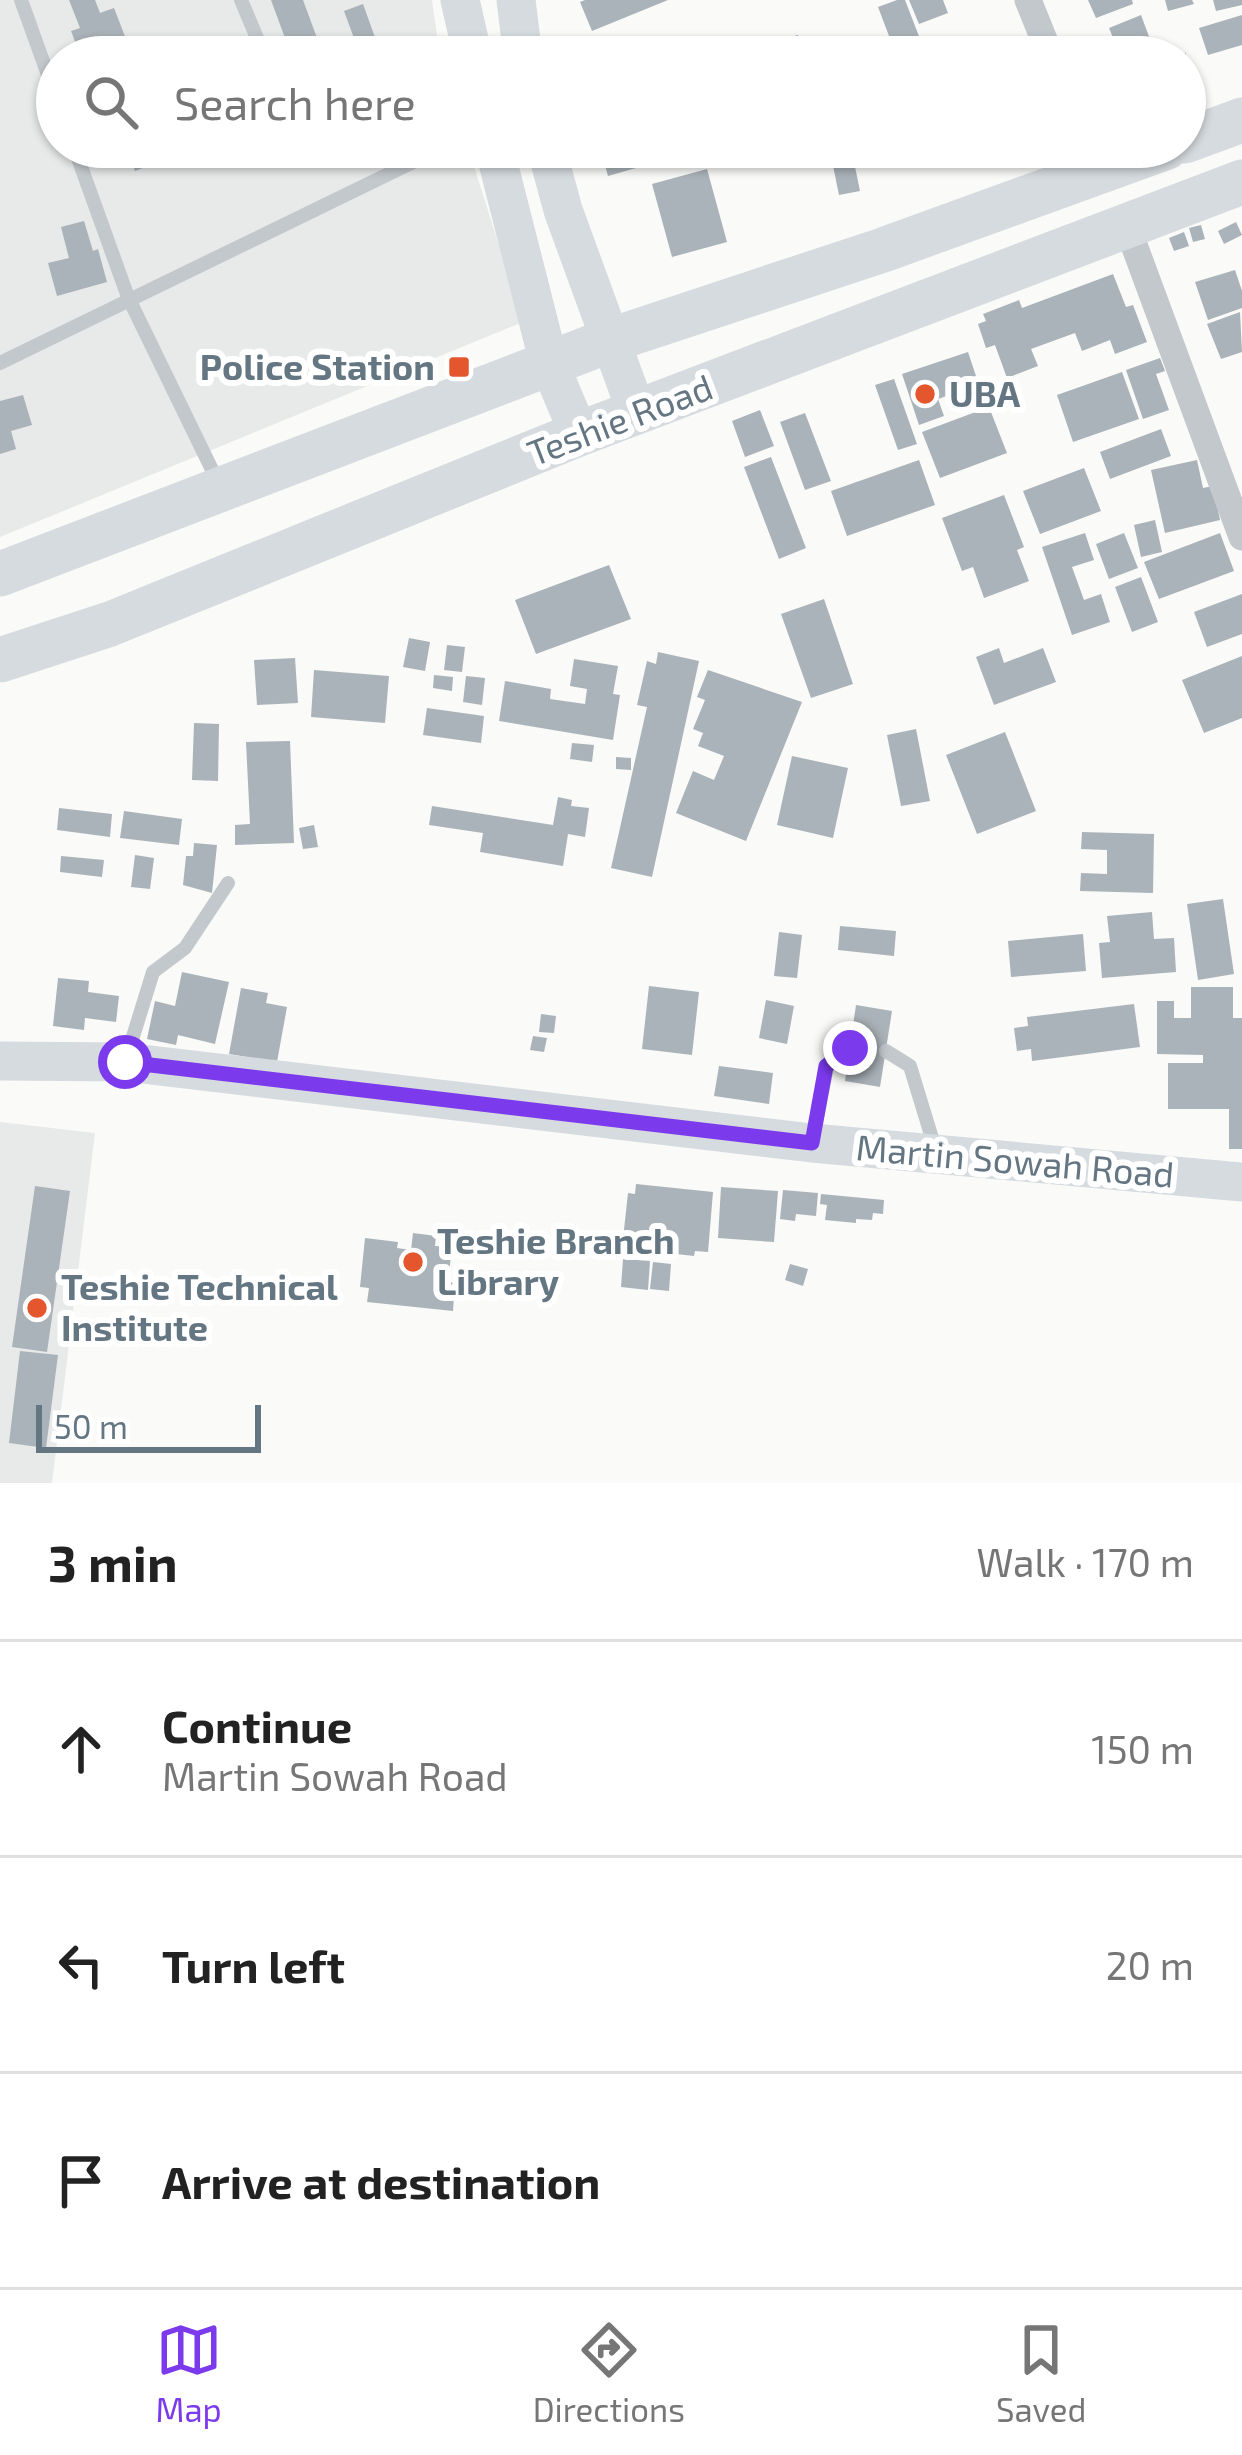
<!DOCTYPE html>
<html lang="en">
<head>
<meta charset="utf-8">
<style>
	body { margin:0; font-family:"Exo 2",sans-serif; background:#f2f2f2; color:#222 }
	.scale { position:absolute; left:36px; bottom:30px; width:225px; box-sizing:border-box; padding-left:12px; border:6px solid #657683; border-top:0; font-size:33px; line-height:42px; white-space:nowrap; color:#657683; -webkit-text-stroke:9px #fff; paint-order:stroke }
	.stop { position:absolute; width:36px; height:36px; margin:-27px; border:9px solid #7c3aed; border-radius:50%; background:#fff }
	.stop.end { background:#7c3aed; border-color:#fff; box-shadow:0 3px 12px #0008 }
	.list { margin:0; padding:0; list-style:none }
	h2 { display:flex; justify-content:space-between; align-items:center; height:156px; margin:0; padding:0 48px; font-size:51px }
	h2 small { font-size:39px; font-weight:400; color:#767676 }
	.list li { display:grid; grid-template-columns:78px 1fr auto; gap:36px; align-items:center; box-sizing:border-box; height:216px; padding:0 48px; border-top:3px solid #e0e0e0 }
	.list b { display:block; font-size:45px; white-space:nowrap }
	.list p { margin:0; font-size:39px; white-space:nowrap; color:#767676 }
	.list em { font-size:39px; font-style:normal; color:#767676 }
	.icon { flex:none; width:66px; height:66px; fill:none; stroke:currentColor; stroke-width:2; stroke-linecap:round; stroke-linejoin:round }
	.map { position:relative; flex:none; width:1242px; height:1483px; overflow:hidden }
	.search { position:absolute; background:#fff; box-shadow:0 3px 9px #0004; left:36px; right:36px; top:36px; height:132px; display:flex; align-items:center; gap:30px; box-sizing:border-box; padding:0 42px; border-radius:66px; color:#767676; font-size:45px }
	.sheet { height:804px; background:#fff }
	nav { display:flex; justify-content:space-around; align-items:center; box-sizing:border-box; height:168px; border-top:3px solid #e0e0e0; background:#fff; font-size:33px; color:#767676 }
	nav a { display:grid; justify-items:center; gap:6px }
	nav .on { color:#7c3aed }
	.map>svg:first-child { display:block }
	.built { fill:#e8e9e9 }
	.building { fill:#aab3b9 }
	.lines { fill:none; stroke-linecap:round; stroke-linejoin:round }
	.lane { stroke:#c3c8cc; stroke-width:14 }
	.street { stroke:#c3c8cc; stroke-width:27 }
	.secondary { stroke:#d6dbdf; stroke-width:39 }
	.primary { stroke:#d6dbdf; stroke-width:45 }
	.route { stroke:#7c3aed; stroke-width:15 }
	.poi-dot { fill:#e4572e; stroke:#fff; stroke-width:4.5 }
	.labels { text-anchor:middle; stroke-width:12; stroke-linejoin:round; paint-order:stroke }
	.poi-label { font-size:36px; font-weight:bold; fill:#657683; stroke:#fff; text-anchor:start }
	.street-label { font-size:36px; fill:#657683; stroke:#fff }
</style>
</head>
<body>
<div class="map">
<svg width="1242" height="1483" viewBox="0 0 1242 1483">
	<rect width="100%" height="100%" fill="#fafaf8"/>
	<path class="built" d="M 0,0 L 432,0 L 440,57 L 57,57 L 57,147 L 468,147 L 523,322 L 0,537 Z
		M 0,1122 L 95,1133 L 52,1483 L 0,1483 Z"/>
	<path class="building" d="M 69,0 L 95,0 L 100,13 L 114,8 L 128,44 L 95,57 L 81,57 L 71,31 L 80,28 Z
		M 271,0 L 303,0 L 324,57 L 292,57 Z
		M 585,0 L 668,0 L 592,31 L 580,2 Z
		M 897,0 L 905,0 L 927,57 L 897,57 L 878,7 Z
		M 909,0 L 943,0 L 948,13 L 919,24 Z
		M 1088,0 L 1132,0 L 1133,4 L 1096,18 Z
		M 1165,0 L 1192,0 L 1194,4 L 1168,11 Z
		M 1213,0 L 1242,0 L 1242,5 L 1216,11 Z
		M 363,4 L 382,57 L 361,57 L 344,11 Z
		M 1141,15 L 1154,50 L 1135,57 L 1121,57 L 1109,28 Z
		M 1242,15 L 1242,45 L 1208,55 L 1199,28 Z
		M 798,35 L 804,57 L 729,57 L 728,53 Z
		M 588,46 L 591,57 L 565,57 L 563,52 Z
		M 716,48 L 718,57 L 689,57 L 689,56 Z
		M 1185,52 L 1196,75 L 1185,80 Z
		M 125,147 L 152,147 L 158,162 L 135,171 Z
		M 600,147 L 706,147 L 706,148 L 608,176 Z
		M 932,147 L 964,147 L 936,158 Z
		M 852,152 L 860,191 L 839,195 L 831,156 Z
		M 707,169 L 727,242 L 672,257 L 652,184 Z
		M 84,221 L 93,251 L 98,249 L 107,282 L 57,296 L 48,263 L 69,258 L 61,227 Z
		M 1236,222 L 1242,235 L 1224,244 L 1218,231 Z
		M 1201,225 L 1205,239 L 1193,242 L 1189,228 Z
		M 1184,232 L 1189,246 L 1174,251 L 1169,238 Z
		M 1235,270 L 1242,291 L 1242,308 L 1208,320 L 1195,282 Z
		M 1113,274 L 1126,307 L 1133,305 L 1147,342 L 1115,354 L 1110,340 L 1082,351 L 1075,333 L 1031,349 L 1038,366 L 1007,378 L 995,345 L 986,348 L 978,324 L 986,321 L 983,314 L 1019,300 L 1022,308 Z
		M 1240,312 L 1242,352 L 1221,359 L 1207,324 Z
		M 968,352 L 979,385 L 938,399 L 944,416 L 919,425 L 902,374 Z
		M 1160,358 L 1165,371 L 1156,374 L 1169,410 L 1143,419 L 1126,370 Z
		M 1122,372 L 1139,419 L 1073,442 L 1057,395 Z
		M 894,379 L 917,444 L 898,450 L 875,385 Z
		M 23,395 L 32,425 L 11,431 L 16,449 L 0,454 L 0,401 Z
		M 989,407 L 1007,453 L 940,478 L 922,432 Z
		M 760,410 L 774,446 L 745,457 L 732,421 Z
		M 805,413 L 831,481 L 805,490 L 780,422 Z
		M 1161,429 L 1171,456 L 1110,479 L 1100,452 Z
		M 771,457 L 806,548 L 779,559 L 744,467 Z
		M 919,460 L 935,505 L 847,536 L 831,491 Z
		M 1197,460 L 1203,488 L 1213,486 L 1220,520 L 1165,533 L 1151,470 Z
		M 1084,468 L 1101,511 L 1040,534 L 1023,491 Z
		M 1004,495 L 1024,547 L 1017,550 L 1029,581 L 984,598 L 973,567 L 962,571 L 942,518 Z
		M 1155,520 L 1162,552 L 1141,557 L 1134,525 Z
		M 1085,533 L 1094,560 L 1072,567 L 1084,600 L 1101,594 L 1110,622 L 1072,635 L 1042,547 Z
		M 1124,533 L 1138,568 L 1109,579 L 1096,544 Z
		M 1220,533 L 1234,571 L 1159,599 L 1144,562 Z
		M 609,565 L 631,619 L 536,654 L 515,600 Z
		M 1141,577 L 1158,622 L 1132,632 L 1115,587 Z
		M 1242,594 L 1242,634 L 1207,647 L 1194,612 Z
		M 824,599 L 853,684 L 811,698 L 781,614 Z
		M 409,638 L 430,642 L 425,671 L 403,667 Z
		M 447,645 L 465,647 L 462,672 L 444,670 Z
		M 999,648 L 1004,663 L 1043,648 L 1056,682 L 994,705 L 976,657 Z
		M 658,652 L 699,661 L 652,877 L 611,868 L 647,707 L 637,705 L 647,661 L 656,664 Z
		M 1242,656 L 1242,718 L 1204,733 L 1182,680 Z
		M 295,658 L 298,703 L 257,705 L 254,660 Z
		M 574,659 L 618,666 L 613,694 L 620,695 L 613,740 L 499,721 L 505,681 L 551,689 L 550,699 L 585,704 L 587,689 L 570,686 Z
		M 314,670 L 389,676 L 385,723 L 311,717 Z
		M 708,670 L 802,702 L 746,841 L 676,813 L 693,771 L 714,780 L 724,756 L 698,746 L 703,733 L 693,729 L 705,700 L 697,697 Z
		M 434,675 L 453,677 L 452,691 L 433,688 Z
		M 466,676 L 485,678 L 482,705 L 463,702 Z
		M 427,708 L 484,716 L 481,743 L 423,735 Z
		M 194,723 L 219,724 L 218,781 L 192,780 Z
		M 916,729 L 930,801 L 901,806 L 887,735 Z
		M 1005,732 L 1036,811 L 977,834 L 946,755 Z
		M 290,741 L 294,843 L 235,845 L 235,825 L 250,824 L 246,742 Z
		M 572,743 L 594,745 L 592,762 L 570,759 Z
		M 792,756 L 848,768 L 833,838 L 777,825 Z
		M 616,757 L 631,758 L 631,770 L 616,769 Z
		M 558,797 L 572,800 L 571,806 L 589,808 L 585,837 L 568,834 L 563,866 L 480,852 L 483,833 L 429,825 L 432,806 L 553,825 Z
		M 59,808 L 112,814 L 110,837 L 57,830 Z
		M 124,811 L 182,819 L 179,845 L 120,838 Z
		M 314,825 L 318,847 L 303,849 L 299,828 Z
		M 1082,832 L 1154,834 L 1153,893 L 1080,891 L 1081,873 L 1107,874 L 1107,850 L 1081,849 Z
		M 194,843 L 217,845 L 212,893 L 183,885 L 186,856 L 193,856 Z
		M 135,855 L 154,858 L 150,889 L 131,887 Z
		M 61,856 L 104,860 L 102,877 L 60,872 Z
		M 1223,899 L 1234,974 L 1198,980 L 1187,904 Z
		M 1152,912 L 1154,939 L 1174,938 L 1176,972 L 1102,978 L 1099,943 L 1110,942 L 1107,916 Z
		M 840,926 L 896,931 L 894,956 L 838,950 Z
		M 779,932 L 802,935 L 797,978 L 774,976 Z
		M 1083,934 L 1086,971 L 1011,977 L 1008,941 Z
		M 182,972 L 229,982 L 215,1044 L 178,1035 L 176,1045 L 147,1039 L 155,1001 L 175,1006 Z
		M 58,978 L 89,981 L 88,992 L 119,996 L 116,1022 L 85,1018 L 84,1030 L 53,1026 Z
		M 649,986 L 699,992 L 692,1055 L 642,1049 Z
		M 1191,987 L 1233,987 L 1233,1018 L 1242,1018 L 1242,1149 L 1229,1149 L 1229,1109 L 1168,1109 L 1168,1063 L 1203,1063 L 1203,1055 L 1157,1054 L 1157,1001 L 1174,1001 L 1174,1018 L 1191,1018 Z
		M 241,988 L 268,993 L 266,1003 L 287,1007 L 277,1062 L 229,1054 Z
		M 766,1000 L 794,1006 L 787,1044 L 759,1038 Z
		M 1134,1004 L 1140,1047 L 1032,1061 L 1031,1049 L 1017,1051 L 1014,1028 L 1028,1026 L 1027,1017 Z
		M 856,1005 L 892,1011 L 880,1087 L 845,1081 Z
		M 541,1014 L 556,1016 L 554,1033 L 539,1032 Z
		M 533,1036 L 547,1038 L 544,1052 L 530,1050 Z
		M 719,1066 L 773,1073 L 769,1104 L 714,1096 Z
		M 636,1184 L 713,1192 L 708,1252 L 695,1251 L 694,1256 L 622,1248 L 628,1193 L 635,1194 Z
		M 35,1186 L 70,1191 L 47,1352 L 12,1347 Z
		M 721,1187 L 778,1191 L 774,1242 L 718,1238 Z
		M 783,1190 L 818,1193 L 816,1216 L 796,1214 L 795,1221 L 780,1219 Z
		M 821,1194 L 884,1200 L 883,1214 L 873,1213 L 872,1220 L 856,1219 L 856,1223 L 825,1220 L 827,1205 L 820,1204 Z
		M 413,1233 L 436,1236 L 435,1246 L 452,1247 L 448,1282 L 455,1283 L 453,1311 L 367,1302 L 369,1288 L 360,1287 L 365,1238 L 398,1242 L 397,1248 L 411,1250 Z
		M 623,1259 L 650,1261 L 648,1290 L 621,1287 Z
		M 653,1262 L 671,1264 L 669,1291 L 650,1289 Z
		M 790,1264 L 808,1269 L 803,1286 L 785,1280 Z
		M 20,1351 L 58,1355 L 46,1448 L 9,1443 Z"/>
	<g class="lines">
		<path class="lane" d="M 21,0 L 57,100
			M 241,0 L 265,57
			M 74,147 L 128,297 L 218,482
			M 0,363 L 444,147
			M 886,1051 L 910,1066 L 935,1148
			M 127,1056 L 153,972 L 185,948 L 228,883
			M 813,1138 L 827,1067 L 850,1048"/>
		<path class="street" d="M 1028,0 L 1051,57
			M 1127,226 L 1242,537"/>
		<path class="secondary" d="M 460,0 L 473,57
			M 516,0 L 523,57
			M 494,147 L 549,363 L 579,434
			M 546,147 L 563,210 L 637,413
			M 0,1061 L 125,1062 L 812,1143 L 1242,1182"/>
		<path class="primary" d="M 1185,141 L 1242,120
			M 0,574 L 608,341 L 883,250 L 1167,147
			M 0,660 L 110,624 L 579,434 L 1242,182"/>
	</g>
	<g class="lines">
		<path class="route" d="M 125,1062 L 812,1143 L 826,1066 L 850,1048"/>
	</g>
	<g class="poi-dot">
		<rect x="447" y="355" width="24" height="24" rx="6"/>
		<circle cx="925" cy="394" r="12"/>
		<circle cx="413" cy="1262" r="12"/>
		<circle cx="37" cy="1308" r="12"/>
	</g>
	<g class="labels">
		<g class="poi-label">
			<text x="435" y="380" text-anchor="end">Police Station</text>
			<text x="949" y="407">UBA</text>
			<text x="437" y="1254">Teshie Branch<tspan x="437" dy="41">Library</tspan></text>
			<text x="61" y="1300">Teshie Technical<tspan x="61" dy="41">Institute</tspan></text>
		</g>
		<g class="street-label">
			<text transform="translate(620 420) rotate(-21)" y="13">Teshie Road</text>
			<text transform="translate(1015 1161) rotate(5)" y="13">Martin Sowah Road</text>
		</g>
	</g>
</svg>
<div class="scale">50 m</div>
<div class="stop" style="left:125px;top:1062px"></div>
<div class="stop end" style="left:850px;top:1048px"></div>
<div class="search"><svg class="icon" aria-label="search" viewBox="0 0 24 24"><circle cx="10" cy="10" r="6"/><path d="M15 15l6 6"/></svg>Search here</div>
</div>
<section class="sheet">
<h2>3 min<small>Walk · 170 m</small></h2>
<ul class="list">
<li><svg class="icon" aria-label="ahead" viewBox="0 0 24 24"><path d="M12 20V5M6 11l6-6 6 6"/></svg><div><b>Continue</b><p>Martin Sowah Road</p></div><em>150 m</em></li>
<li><svg class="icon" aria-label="left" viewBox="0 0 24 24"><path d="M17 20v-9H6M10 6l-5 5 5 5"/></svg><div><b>Turn left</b></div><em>20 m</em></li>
<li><svg class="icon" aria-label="arrive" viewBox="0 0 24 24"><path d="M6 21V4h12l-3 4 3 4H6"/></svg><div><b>Arrive at destination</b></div></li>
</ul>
</section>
<nav>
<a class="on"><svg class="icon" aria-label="map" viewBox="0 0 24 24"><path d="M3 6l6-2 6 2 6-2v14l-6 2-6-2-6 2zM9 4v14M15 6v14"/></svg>Map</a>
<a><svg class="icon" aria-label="directions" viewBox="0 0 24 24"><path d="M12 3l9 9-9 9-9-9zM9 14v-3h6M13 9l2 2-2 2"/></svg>Directions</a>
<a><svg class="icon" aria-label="saved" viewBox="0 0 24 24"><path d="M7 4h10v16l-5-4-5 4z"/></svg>Saved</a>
</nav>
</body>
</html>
